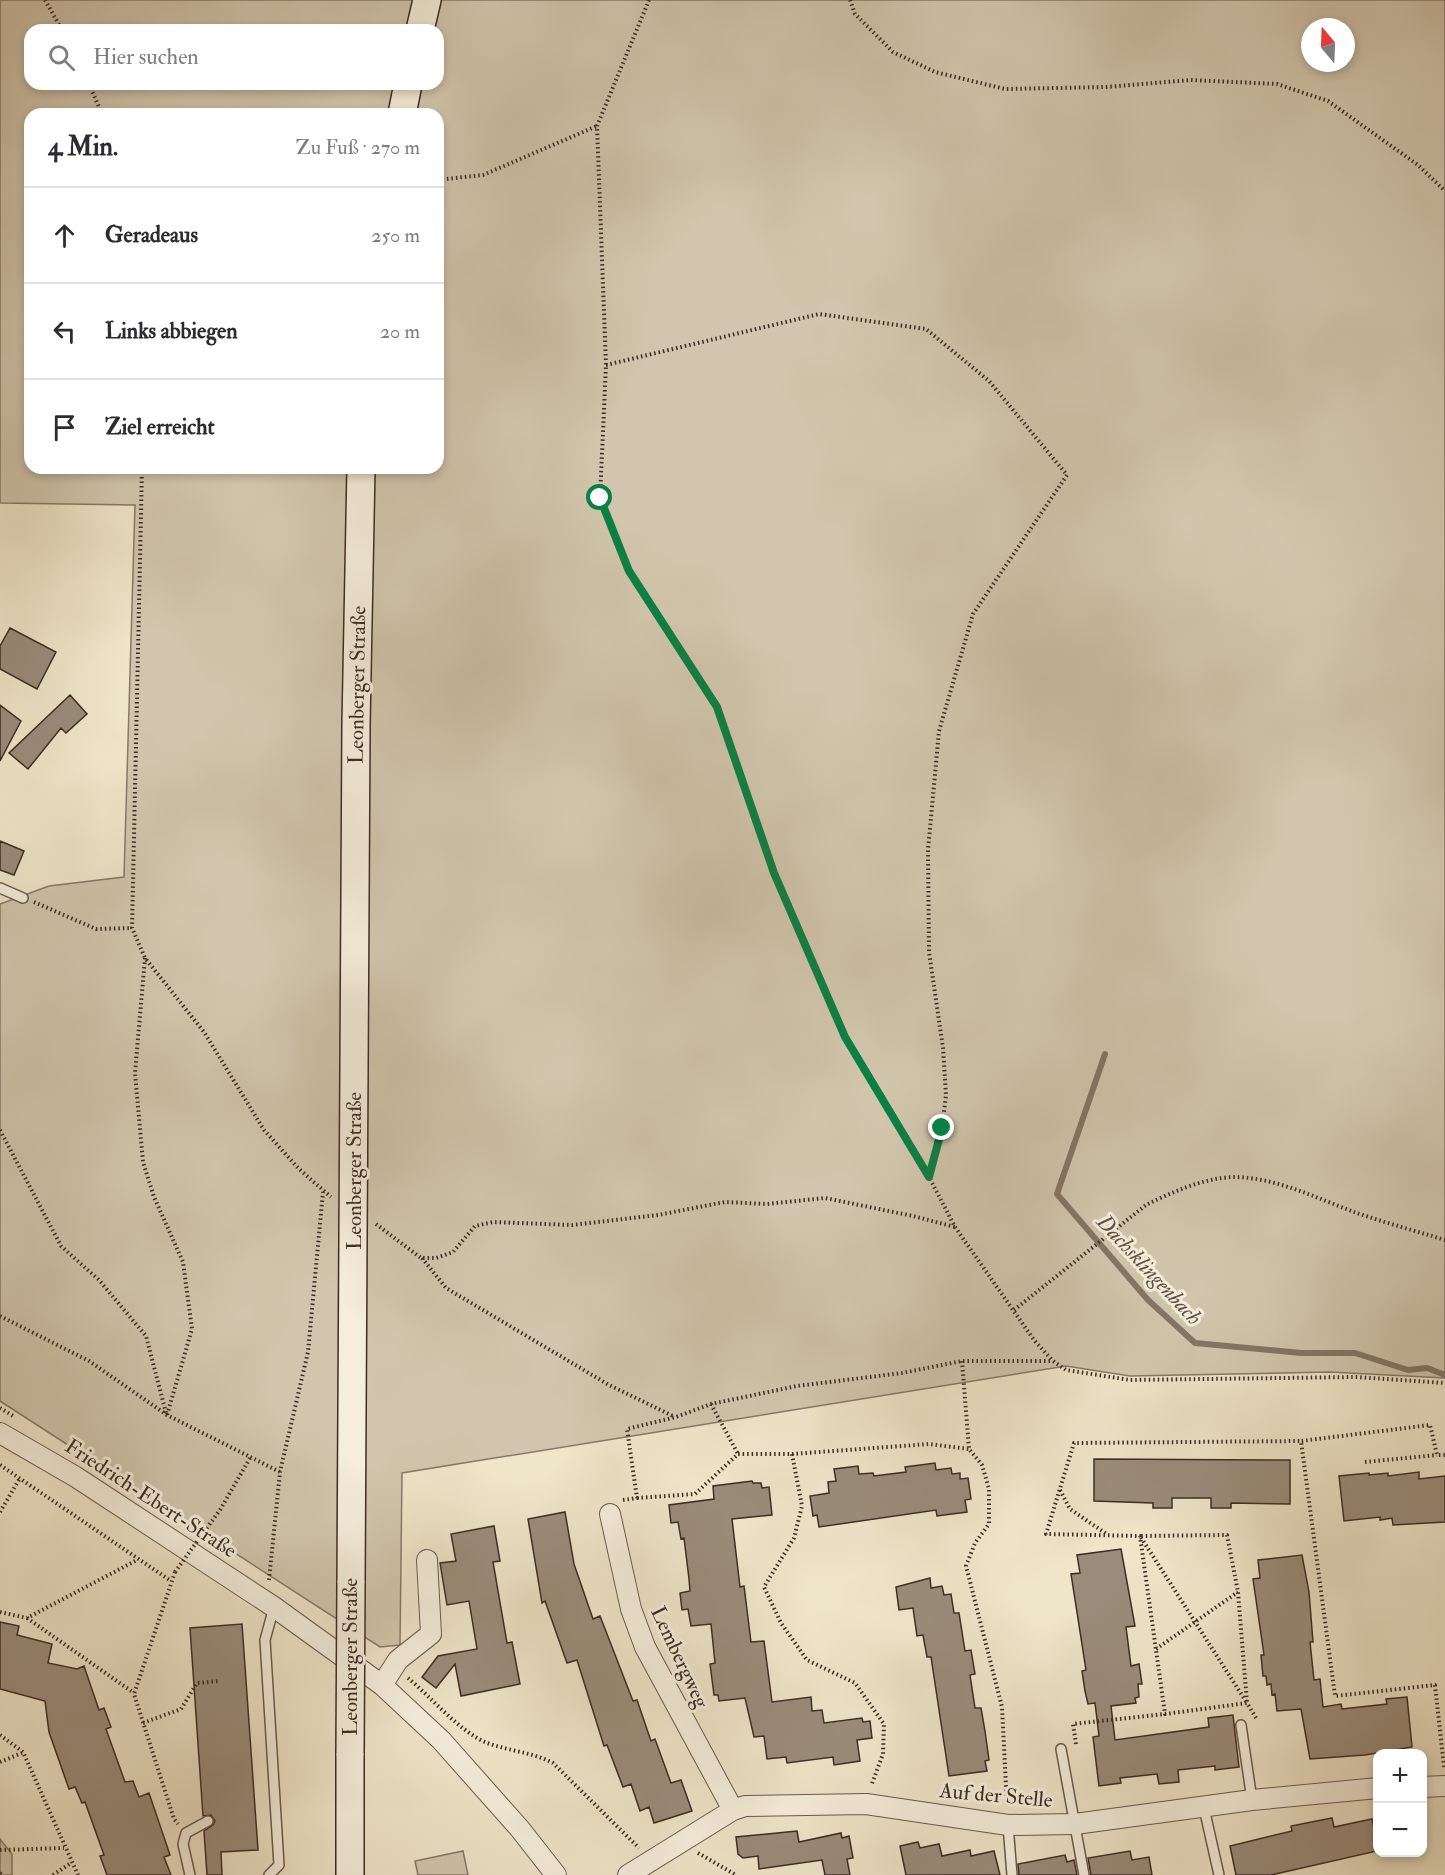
<!DOCTYPE html>
<html lang="de">
<head>
<meta charset="utf-8">
<style>
	body { margin:0; font-family:"IM FELL Double Pica",serif; background:#f2f2f3; color:#2b2b33 }
	.controls { position:absolute; right:18px; bottom:18px; display:grid; overflow:hidden; border-radius:12px; box-shadow:0 3px 9px #0003 }
	.controls button { width:54px; height:54px; display:grid; place-items:center; padding:0; border:0; border-bottom:2px solid #e1e1e2; background:#fff; color:#2b2b33; font:30px sans-serif }
	.compass { position:absolute; left:1301px; top:18px; width:54px; height:54px; border-radius:50%; background:#fff; box-shadow:0 3px 9px #0003; rotate:341deg }
	.stop { position:absolute; width:18px; height:18px; margin:-14px; border:4px solid #0b8043; border-radius:50%; background:#fff }
	.stop.end { background:#0b8043; border-color:#fff; box-shadow:0 2px 6px #0008 }
	.list { margin:0; padding:0; list-style:none }
	h2 { display:flex; justify-content:space-between; align-items:center; height:78px; margin:0; padding:0 24px; font-size:26px }
	h2 small { font-size:20px; font-weight:400; color:#7c7c81 }
	.list li { display:grid; grid-template-columns:39px 1fr auto; gap:18px; align-items:center; box-sizing:border-box; height:96px; padding:0 24px; border-top:2px solid #e1e1e2 }
	.list b { display:block; font-size:22px; white-space:nowrap }
	.list em { font-size:20px; font-style:normal; color:#7c7c81 }
	.icon { flex:none; width:33px; height:33px; fill:none; stroke:currentColor; stroke-width:2; stroke-linecap:round; stroke-linejoin:round }
	.map { position:relative; flex:none; width:1445px; height:1875px; overflow:hidden }
	.search { position:absolute; background:#fff; box-shadow:0 3px 9px #0003; left:24px; top:24px; width:420px; height:66px; display:flex; align-items:center; gap:15px; box-sizing:border-box; padding:0 21px; border-radius:18px; color:#7c7c81; font-size:22px }
	.panel { position:absolute; background:#fff; box-shadow:0 3px 9px #0003; left:24px; top:108px; width:420px; height:366px; border-radius:18px }
	.map>svg:first-child { display:block }
	.green { fill:#d1c6ad; stroke:#877969; stroke-width:1.5; fill-rule:evenodd }
	.lines { fill:none; stroke-linecap:round; stroke-linejoin:round }
	.stream { stroke:#837566; stroke-width:6 }
	.building { fill:#9a8c7a; stroke:#3d2c25; stroke-width:1.5 }
	.service-casing { stroke:#6a5a4e; stroke-width:12 }
	.minor-casing { stroke:#6a5a4e; stroke-width:22 }
	.secondary-casing { stroke:#3d2c25; stroke-width:30 }
	.path { stroke:#3d2c25; stroke-width:4; stroke-dasharray:1.5 3; stroke-linecap:butt }
	.service { stroke:#f5eedc; stroke-width:9 }
	.minor { stroke:#f5eedc; stroke-width:20 }
	.secondary { stroke:#f5eedc; stroke-width:27 }
	.secondary-bridge-casing { stroke:#3d2c25; stroke-width:30; stroke-linecap:butt }
	.path-bridge { stroke:#3d2c25; stroke-width:4; stroke-dasharray:1.5 3; stroke-linecap:butt }
	.secondary-bridge { stroke:#f5eedc; stroke-width:27 }
	.route { stroke:#0b8043; stroke-width:8 }
	.labels { text-anchor:middle; stroke-width:6; stroke-linejoin:round; paint-order:stroke }
	.street-label { font-size:21px; fill:#3d2c25; stroke:#f5eedc }
	.water-label { font-size:22px; font-style:italic; fill:#605145; stroke:#f5eedc }
</style>
</head>
<body>
<div class="map">
<svg width="1445" height="1875" viewBox="0 0 1445 1875">
	<rect width="100%" height="100%" fill="#efe5c9"/>
	<filter id="stains"><feTurbulence type="fractalNoise" baseFrequency=".00333" numOctaves="4"/><feColorMatrix values="0 0 0 0 .2 0 0 0 0 .09 0 0 0 0 .02 0 0 0 .5 -.17"/></filter>
	<radialGradient id="worn" r=".72"><stop offset=".6" stop-color="#630" stop-opacity="0"/><stop offset="1" stop-color="#630" stop-opacity=".3"/></radialGradient>
	<path class="green" d="M 0,0 L 1445,0 L 1445,1378 L 1330,1372 L 1130,1376 L 1066,1366 L 402,1473 L 400,1645 L 380,1647 L 0,1401 L 0,904 L 49,886 L 124,877 L 135,505 L 0,503 ZM 1310,27 L 1346,27 L 1346,63 L 1310,63 ZM 30,30 L 438,30 L 438,84 L 30,84 ZM 30,114 L 438,114 L 438,468 L 30,468 Z
		M 0,1839 L 12,1854 L 12,1875 L 0,1875 Z
		M 463,1851 L 468,1875 L 418,1875 L 415,1861 Z"/>
	<g class="lines">
		<path class="stream" d="M 1105,1054 L 1057,1194 L 1148,1300 L 1195,1343 L 1301,1353 L 1355,1353 L 1408,1370 L 1427,1368 L 1445,1375"/>
	</g>
	<path class="building" d="M 10,628 L 56,652 L 37,689 L 0,669 L 0,646 Z
		M 70,695 L 87,714 L 66,733 L 61,728 L 28,769 L 9,753 Z
		M 0,705 L 21,721 L 0,761 Z
		M 0,841 L 24,851 L 14,875 L 0,870 Z
		M 1094,1459 L 1290,1460 L 1290,1504 L 1231,1503 L 1231,1508 L 1211,1508 L 1211,1498 L 1172,1498 L 1172,1508 L 1153,1508 L 1153,1503 L 1094,1501 Z
		M 935,1463 L 936,1470 L 951,1468 L 952,1474 L 960,1473 L 960,1479 L 968,1478 L 971,1499 L 965,1500 L 967,1512 L 937,1516 L 936,1510 L 819,1527 L 817,1515 L 813,1516 L 810,1496 L 829,1493 L 828,1482 L 836,1481 L 834,1469 L 858,1466 L 859,1474 L 873,1473 L 874,1476 L 906,1472 L 905,1467 Z
		M 1419,1472 L 1419,1479 L 1445,1476 L 1445,1522 L 1393,1525 L 1392,1518 L 1380,1520 L 1380,1517 L 1344,1521 L 1339,1476 L 1369,1473 L 1369,1475 L 1388,1473 L 1388,1476 Z
		M 752,1481 L 753,1483 L 761,1483 L 762,1488 L 769,1487 L 772,1515 L 732,1519 L 740,1587 L 744,1586 L 751,1642 L 764,1641 L 772,1702 L 811,1697 L 812,1711 L 822,1710 L 824,1723 L 862,1718 L 863,1722 L 870,1721 L 872,1738 L 857,1740 L 860,1761 L 834,1765 L 833,1757 L 787,1763 L 786,1757 L 767,1759 L 764,1736 L 754,1737 L 745,1698 L 719,1701 L 718,1695 L 714,1695 L 710,1664 L 715,1663 L 711,1624 L 691,1626 L 688,1609 L 682,1610 L 680,1593 L 690,1591 L 689,1579 L 684,1538 L 681,1539 L 678,1522 L 671,1523 L 669,1505 L 714,1499 L 713,1486 Z
		M 565,1512 L 574,1564 L 593,1619 L 600,1616 L 633,1701 L 637,1700 L 651,1741 L 655,1739 L 671,1783 L 681,1780 L 692,1811 L 654,1823 L 649,1807 L 640,1811 L 631,1784 L 623,1787 L 607,1745 L 604,1746 L 577,1660 L 567,1663 L 545,1601 L 542,1603 L 528,1519 Z
		M 494,1526 L 500,1561 L 493,1562 L 507,1643 L 512,1642 L 520,1684 L 461,1696 L 455,1664 L 436,1688 L 422,1677 L 438,1656 L 477,1649 L 469,1601 L 447,1605 L 440,1563 L 456,1561 L 451,1534 Z
		M 1121,1549 L 1135,1626 L 1126,1627 L 1131,1666 L 1139,1664 L 1142,1684 L 1138,1684 L 1139,1697 L 1135,1698 L 1136,1703 L 1111,1706 L 1115,1740 L 1209,1727 L 1208,1718 L 1233,1715 L 1239,1767 L 1215,1770 L 1215,1766 L 1178,1770 L 1179,1782 L 1159,1784 L 1157,1774 L 1120,1778 L 1121,1783 L 1099,1786 L 1093,1737 L 1099,1736 L 1095,1703 L 1088,1704 L 1085,1691 L 1082,1671 L 1086,1670 L 1071,1574 L 1080,1573 L 1077,1555 Z
		M 1302,1555 L 1309,1592 L 1313,1642 L 1310,1642 L 1314,1680 L 1320,1679 L 1323,1707 L 1341,1704 L 1342,1709 L 1387,1704 L 1386,1699 L 1407,1697 L 1412,1747 L 1365,1755 L 1310,1759 L 1301,1709 L 1277,1711 L 1275,1694 L 1272,1695 L 1271,1684 L 1267,1685 L 1266,1676 L 1263,1676 L 1261,1655 L 1264,1655 L 1253,1579 L 1260,1578 L 1258,1560 Z
		M 930,1578 L 931,1588 L 942,1586 L 944,1595 L 951,1594 L 954,1613 L 959,1613 L 965,1651 L 971,1650 L 975,1674 L 970,1675 L 975,1708 L 981,1708 L 985,1731 L 989,1760 L 985,1761 L 987,1771 L 949,1776 L 931,1657 L 927,1657 L 923,1635 L 917,1636 L 913,1608 L 899,1610 L 896,1587 Z
		M 0,1622 L 19,1626 L 17,1635 L 52,1644 L 48,1663 L 77,1669 L 84,1666 L 99,1710 L 104,1708 L 111,1727 L 106,1729 L 125,1782 L 133,1781 L 139,1797 L 149,1793 L 170,1855 L 164,1857 L 171,1875 L 107,1875 L 100,1856 L 104,1855 L 85,1802 L 82,1803 L 75,1787 L 69,1789 L 49,1732 L 45,1701 L 0,1689 Z
		M 242,1624 L 258,1850 L 221,1852 L 222,1875 L 207,1875 L 204,1831 L 213,1825 L 215,1821 L 211,1815 L 203,1816 L 190,1628 Z
		M 1332,1818 L 1334,1827 L 1372,1819 L 1374,1828 L 1377,1827 L 1377,1851 L 1271,1875 L 1236,1875 L 1230,1846 L 1292,1831 L 1291,1826 Z
		M 797,1831 L 799,1842 L 841,1833 L 842,1838 L 849,1836 L 853,1858 L 847,1859 L 850,1875 L 825,1875 L 822,1860 L 759,1869 L 758,1856 L 743,1858 L 738,1854 L 736,1837 Z
		M 918,1842 L 920,1848 L 939,1844 L 942,1856 L 970,1850 L 971,1856 L 994,1851 L 1000,1875 L 906,1875 L 900,1846 Z
		M 1130,1851 L 1132,1860 L 1149,1857 L 1152,1875 L 1091,1875 L 1088,1858 Z
		M 1065,1855 L 1067,1862 L 1074,1860 L 1077,1875 L 1019,1875 L 1018,1864 Z"/>
	<g class="lines">
		<g class="service-casing">
			<path id="service" d="M 0,888 L 23,898
				M 1241,1725 L 1252,1800
				M 1061,1749 L 1084,1875
				M 1204,1808 L 1219,1875
				M 1008,1825 L 1012,1875
				M 190,1875 L 183,1844 L 186,1833 L 208,1821
				M 269,1875 L 279,1865 L 265,1640 L 274,1607"/>
		</g>
		<g class="minor-casing">
			<path id="minor" d="M 0,1433 L 76,1477 L 274,1607 L 382,1685 L 441,1740 L 520,1829 L 556,1875
				M 610,1514 L 631,1609 L 645,1647 L 733,1810
				M 382,1685 L 398,1660 L 431,1634 L 427,1560
				M 1422,1787 L 1445,1786
				M 628,1875 L 733,1810 L 745,1806 L 866,1804 L 1008,1825 L 1075,1824 L 1252,1800 L 1378,1788"/>
		</g>
		<g class="secondary-casing">
			<path id="secondary" d="M 420,30 L 427,0
				M 402,114 L 408,84
				M 351,1583 L 356,725 L 361,468
				M 350,1875 L 350,1753"/>
		</g>
		<path class="path" d="M 45,0 L 62,30
			M 649,0 L 597,126 L 606,365 L 600,498 L 629,571 L 717,707 L 774,873 L 845,1037 L 929,1177 L 955,1227 L 1034,1340 L 1053,1361 L 1066,1370 L 1130,1380 L 1356,1377 L 1445,1383
			M 850,0 L 855,14 L 893,52 L 935,72 L 1005,89 L 1107,87 L 1191,80 L 1277,84 L 1328,101 L 1418,165 L 1445,191
			M 89,84 L 102,114
			M 438,180 L 483,175 L 597,126
			M 606,365 L 819,314 L 926,329 L 989,381 L 1067,475 L 973,614 L 939,731 L 928,850 L 929,952 L 943,1048 L 946,1095 L 942,1128 L 929,1176
			M 142,468 L 132,928 L 145,958 L 204,1032 L 264,1130 L 299,1169 L 331,1197
			M 34,902 L 96,929 L 132,928
			M 145,958 L 135,1073 L 143,1162 L 154,1197 L 183,1262 L 192,1329 L 167,1415
			M 0,1130 L 61,1246 L 99,1280 L 146,1336 L 166,1413
			M 376,1224 L 421,1258 L 436,1258 L 453,1252 L 475,1226 L 493,1222 L 572,1225 L 658,1215 L 725,1202 L 767,1204 L 825,1198 L 913,1216 L 955,1227
			M 422,1258 L 446,1288 L 609,1385 L 675,1417
			M 1014,1310 L 1146,1205 C 1172,1192 1204,1178 1233,1177 C 1276,1177 1318,1199 1357,1213 C 1386,1223 1416,1231 1445,1240
			M 0,1316 L 89,1361 L 167,1415 L 280,1472
			M 962,1361 L 969,1449 L 982,1465 L 989,1489 L 989,1524 L 975,1543 L 966,1566 L 1002,1707 L 1007,1806
			M 711,1404 L 738,1454
			M 0,1408 L 15,1417
			M 792,1454 L 929,1444 L 969,1449
			M 1365,1462 L 1437,1455
			M 0,1465 L 171,1581
			M 1060,1490 L 1070,1509 L 1108,1535
			M 637,1498 L 695,1494 L 738,1454 L 792,1454 L 802,1506 L 794,1538 L 764,1587 L 781,1623 L 807,1660 L 855,1683 L 884,1724 L 883,1754 L 871,1786
			M 623,1500 L 637,1498 L 627,1429 L 676,1417 L 711,1404 L 797,1386 L 902,1373 L 962,1361 L 1052,1361
			M 220,1510 L 250,1458
			M 0,1512 L 20,1478
			M 1227,1535 L 1238,1592 L 1247,1703 L 1140,1536 Z
			M 175,1572 L 134,1694 L 174,1819 L 178,1824
			M 269,1580 L 280,1472 L 308,1352 L 323,1192
			M 0,1612 L 27,1618 L 137,1560
			M 27,1618 L 134,1693
			M 1156,1649 L 1238,1592
			M 408,1678 C 431,1697 460,1732 487,1743 C 509,1751 532,1752 553,1763 L 639,1848
			M 1256,1718 L 1247,1703 L 1165,1714 L 1140,1536 L 1046,1534 L 1074,1443 L 1301,1441
			M 143,1723 L 181,1709 L 197,1683 L 220,1681
			M 0,1735 L 23,1752 L 78,1875
			M 1076,1744 L 1073,1724 L 1165,1714
			M 0,1762 L 22,1753
			M 1444,1767 L 1435,1685 L 1335,1696 L 1301,1441 L 1430,1425 L 1437,1455 L 1445,1455
			M 0,1850 L 64,1848
			M 698,1853 L 736,1875
			M 0,1873 L 2,1875
			M 53,1875 L 71,1863"/>
		<use href="#service" class="service"/>
		<use href="#minor" class="minor"/>
		<use href="#secondary" class="secondary"/>
		<g class="secondary-bridge-casing">
			<path id="secondary-bridge" d="M 350,1753 L 351,1583"/>
		</g>
		<path class="path-bridge" d="M 175,1572 L 220,1510"/>
		<use href="#secondary-bridge" class="secondary-bridge"/>
	</g>
	<g class="lines">
		<path class="route" d="M 600,498 L 629,571 L 717,707 L 774,873 L 845,1037 L 929,1177 L 942,1128"/>
	</g>
	<g class="labels">
		<g class="street-label">
			<text transform="translate(357 685) rotate(-89)" y="7">Leonberger Straße</text>
			<text transform="translate(354 1171) rotate(-90)" y="7">Leonberger Straße</text>
			<text transform="translate(151 1498) rotate(33)" y="7">Friedrich-Ebert-Straße</text>
			<text transform="translate(350 1657) rotate(-90)" y="7">Leonberger Straße</text>
			<text transform="translate(680 1657) rotate(65)" y="7">Lembergweg</text>
			<text transform="translate(996 1795) rotate(5)" y="7">Auf der Stelle</text>
		</g>
		<g class="water-label">
			<text transform="translate(1150 1269) rotate(47)" y="8">Dachsklingenbach</text>
		</g>
	</g>
	<rect width="100%" height="100%" filter="url(#stains)"/>
	<rect width="100%" height="100%" fill="url(#worn)"/>
</svg>
<div class="controls">
<button>+</button>
<button>−</button>
</div>
<svg class="compass" viewBox="-18 -18 36 36"><path d="M0-13l5 13h-10z" fill="#e53935"/><path d="M0 13l5-13h-10z" fill="#7c7c81"/></svg>
<div class="stop" style="left:600px;top:498px"></div>
<div class="stop end" style="left:942px;top:1128px"></div>
<div class="search"><svg class="icon" aria-label="search" viewBox="0 0 24 24"><circle cx="10" cy="10" r="6"/><path d="M15 15l6 6"/></svg>Hier suchen</div>
<section class="panel">
<h2>4 Min.<small>Zu Fuß · 270 m</small></h2>
<ul class="list">
<li><svg class="icon" aria-label="ahead" viewBox="0 0 24 24"><path d="M12 20V5M6 11l6-6 6 6"/></svg><div><b>Geradeaus</b></div><em>250 m</em></li>
<li><svg class="icon" aria-label="left" viewBox="0 0 24 24"><path d="M17 20v-9H6M10 6l-5 5 5 5"/></svg><div><b>Links abbiegen</b></div><em>20 m</em></li>
<li><svg class="icon" aria-label="arrive" viewBox="0 0 24 24"><path d="M6 21V4h12l-3 4 3 4H6"/></svg><div><b>Ziel erreicht</b></div></li>
</ul>
</section>
</div>
</body>
</html>
